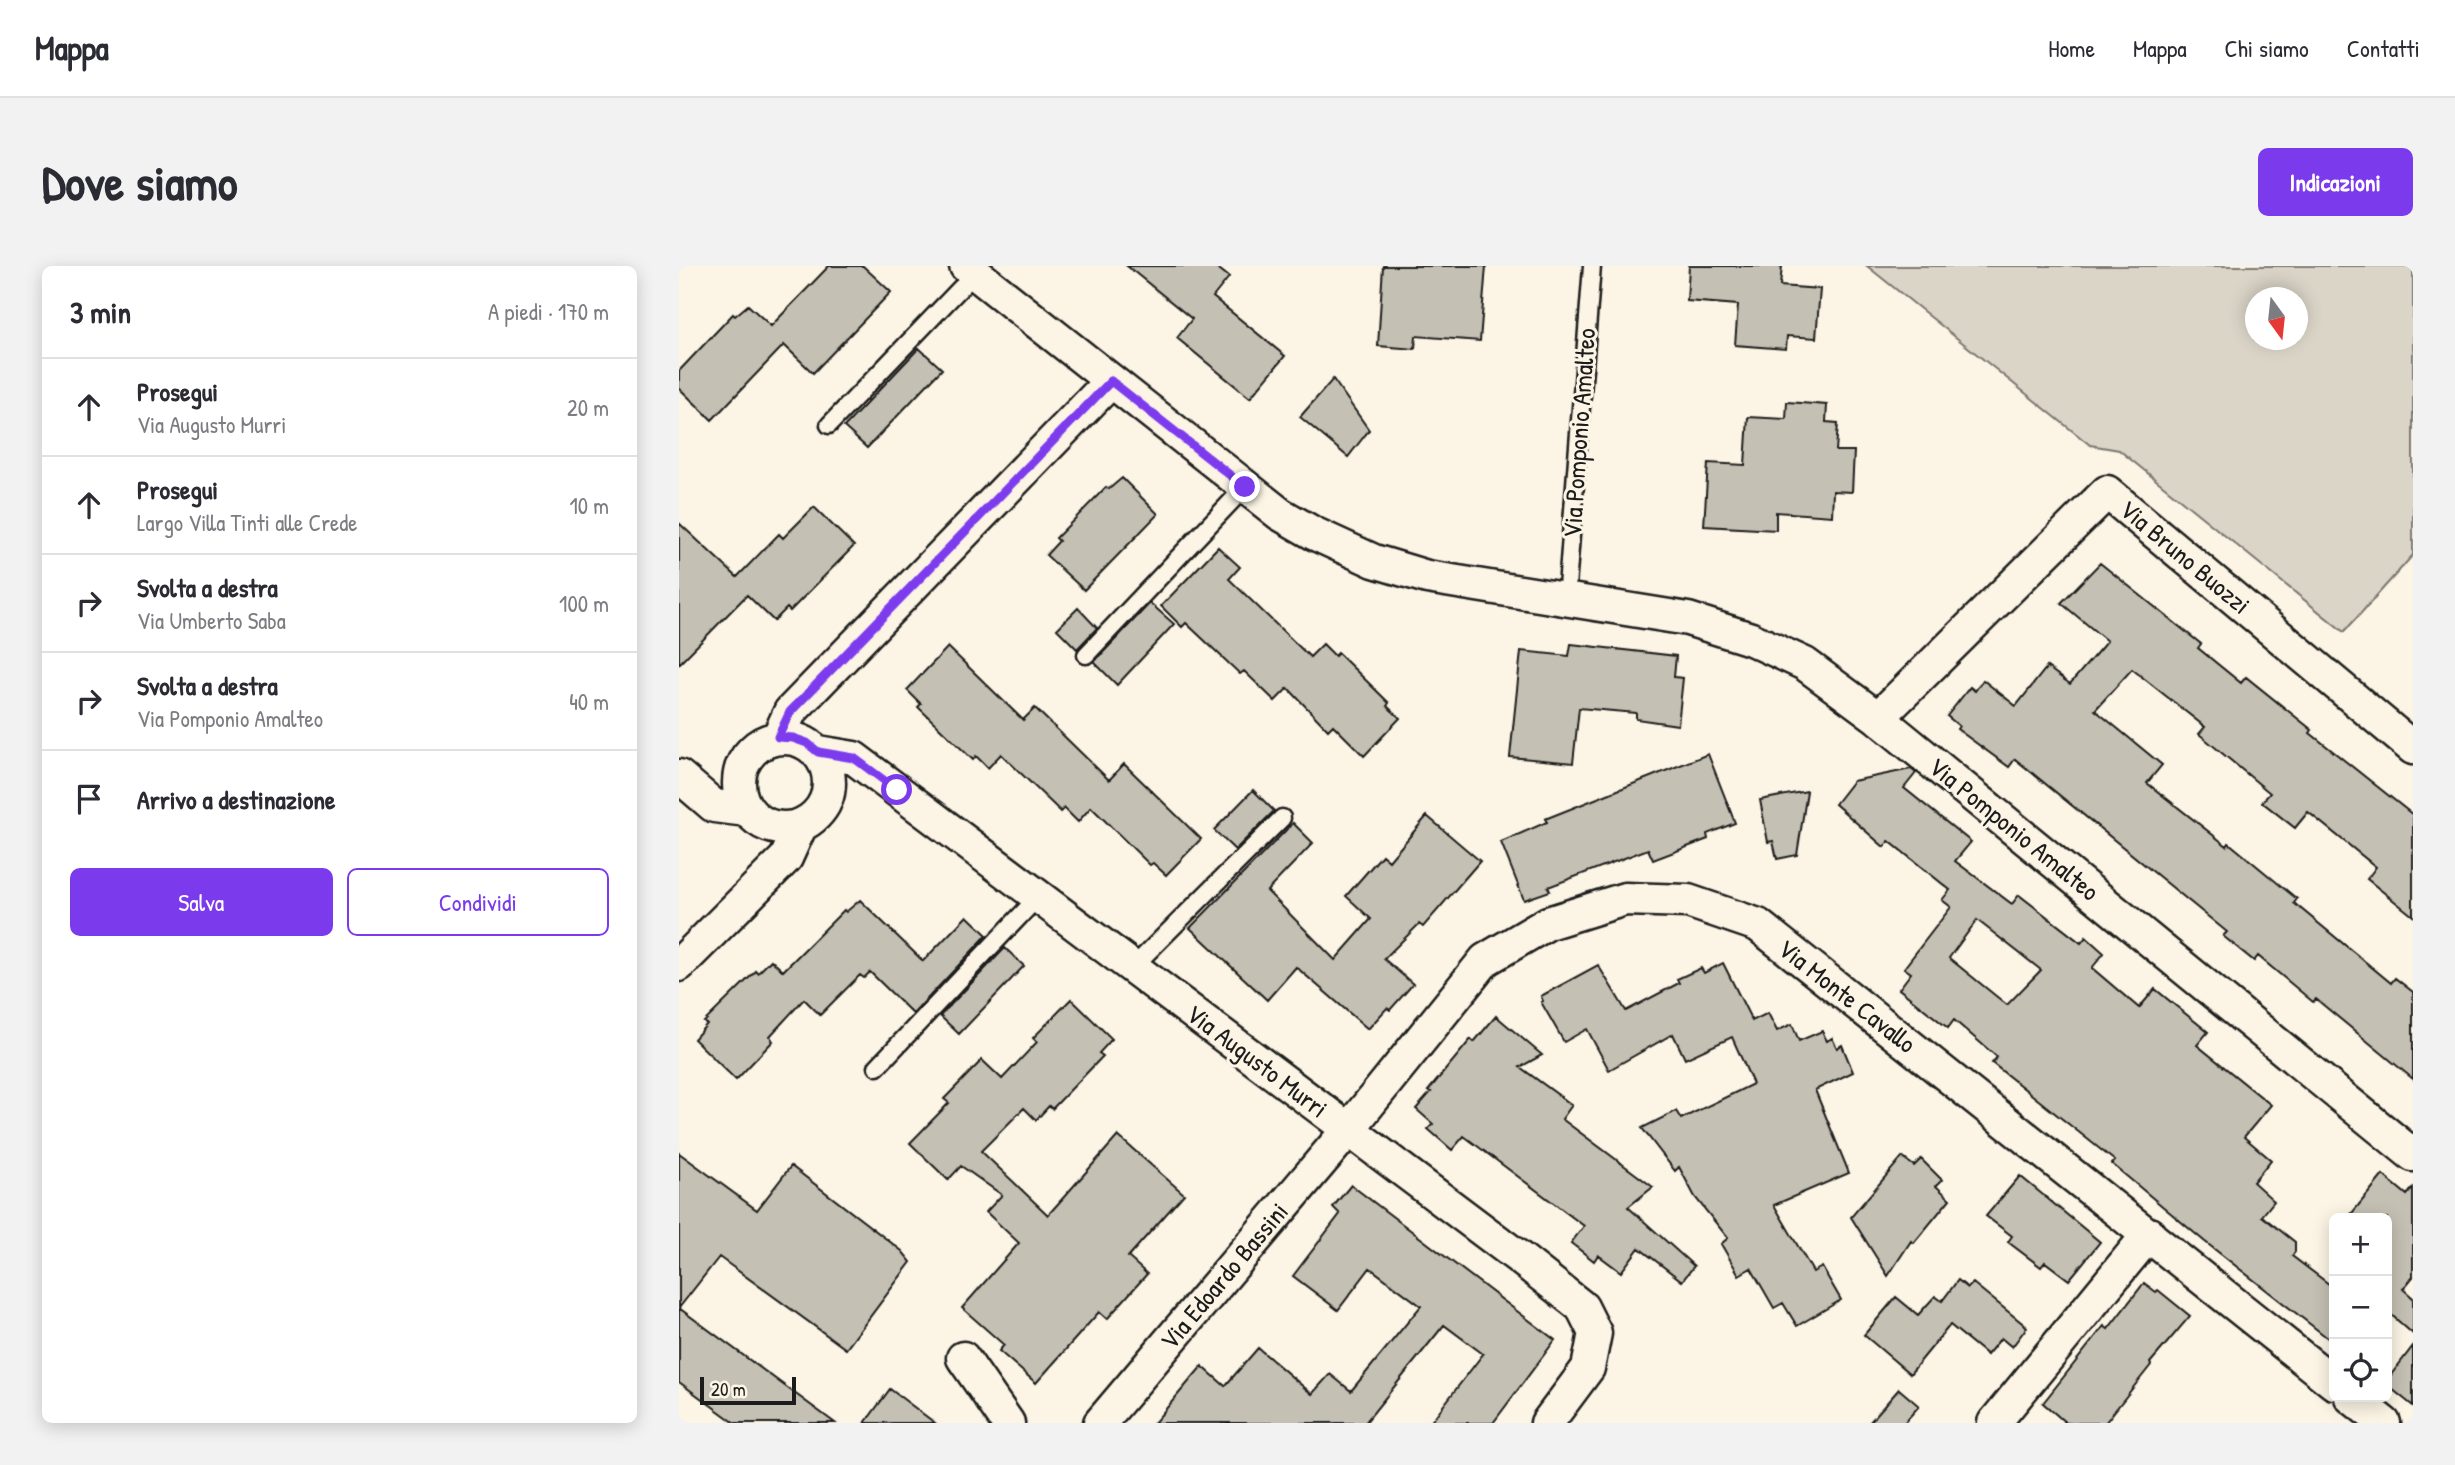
<!DOCTYPE html>
<html lang="it">
<head>
<meta charset="utf-8">
<style>
	body { margin:0; font-family:"Patrick Hand",sans-serif; background:#f2f2f3; color:#2b2b33 }
	.controls { position:absolute; right:21px; bottom:21px; display:grid; overflow:hidden; border-radius:10px; box-shadow:0 4px 18px #0003 }
	.controls button { width:63px; height:63px; display:grid; place-items:center; padding:0; border:0; border-bottom:2px solid #e1e1e2; background:#fff; color:#2b2b33; font:35px sans-serif }
	.compass { position:absolute; left:1566px; top:21px; width:63px; height:63px; border-radius:50%; background:#fff; box-shadow:0 4px 18px #0003; rotate:165deg }
	.scale { position:absolute; left:21px; bottom:18px; width:96px; box-sizing:border-box; padding-left:7px; border:4px solid #1c1c1c; border-top:0; font-size:19px; line-height:24px; white-space:nowrap; color:#1c1c1c; -webkit-text-stroke:5px #fcf5e5; paint-order:stroke }
	.stop { position:absolute; width:21px; height:21px; margin:-16px; border:5px solid #7c3aed; border-radius:50%; background:#fff }
	.stop.end { background:#7c3aed; border-color:#fff; box-shadow:0 2px 7px #0008 }
	.list { margin:0; padding:0; list-style:none }
	h2 { display:flex; justify-content:space-between; align-items:center; height:91px; margin:0; padding:0 28px; font-size:30px }
	h2 small { font-size:23px; font-weight:400; color:#7c7c81 }
	.list li { display:grid; grid-template-columns:46px 1fr auto; gap:21px; align-items:center; box-sizing:border-box; height:98px; padding:0 28px; border-top:2px solid #e1e1e2 }
	.list b { display:block; font-size:26px; white-space:nowrap }
	.list p { margin:0; font-size:23px; white-space:nowrap; color:#7c7c81 }
	.list em { font-size:23px; font-style:normal; color:#7c7c81 }
	.actions { display:flex; gap:14px; padding:21px 28px }
	.actions a { flex:1; padding:16px 0; border:2px solid #7c3aed; border-radius:10px; text-align:center; font-size:24px; color:#7c3aed }
	.actions .main { background:#7c3aed; color:#fff }
	.icon { flex:none; width:38px; height:38px; fill:none; stroke:currentColor; stroke-width:2; stroke-linecap:round; stroke-linejoin:round }
	.map { position:relative; flex:none; width:1734px; height:1157px; overflow:hidden; border-radius:10px }
	header { display:flex; align-items:center; gap:42px; box-sizing:border-box; height:98px; padding:0 35px; background:#fff; border-bottom:2px solid #e1e1e2 }
	header strong { font-size:33px }
	nav { display:flex; gap:38px; margin-inline-start:auto; font-size:24px }
	.intro { display:flex; align-items:center; justify-content:space-between; box-sizing:border-box; height:168px; padding:0 42px }
	h1 { margin:0; font-size:49px }
	.button { padding:18px 32px; border-radius:10px; background:#7c3aed; color:#fff; font-size:24px; font-weight:700 }
	main { display:flex; gap:42px; padding:0 42px }
	aside { flex:1; background:#fff; border-radius:10px; box-shadow:0 4px 18px #0003 }
	.map>svg:first-child { display:block }
	.green { fill:#dbd5c8; stroke:#7c7872; stroke-width:2; fill-rule:evenodd }
	.building { fill:#c4c0b3; stroke:#1c1c1c; stroke-width:2; fill-rule:evenodd }
	.lines { fill:none; stroke-linecap:round; stroke-linejoin:round }
	.service-casing { stroke:#1c1c1c; stroke-width:21 }
	.minor-casing { stroke:#1c1c1c; stroke-width:37 }
	.service { stroke:#fcf5e5; stroke-width:16 }
	.minor { stroke:#fcf5e5; stroke-width:32 }
	.route { stroke:#7c3aed; stroke-width:9 }
	.labels { text-anchor:middle; stroke-width:6; stroke-linejoin:round; paint-order:stroke }
	.street-label { font-size:26px; fill:#1c1c1c; stroke:#fcf5e5 }
</style>
</head>
<body>
<header>
<strong>Mappa</strong>
<nav><a>Home</a><a>Mappa</a><a>Chi siamo</a><a>Contatti</a></nav>
</header>
<div class="intro"><h1>Dove siamo</h1><a class="button">Indicazioni</a></div>
<main>
<aside>
<h2>3 min<small>A piedi · 170 m</small></h2>
<ul class="list">
<li><svg class="icon" aria-label="ahead" viewBox="0 0 24 24"><path d="M12 20V5M6 11l6-6 6 6"/></svg><div><b>Prosegui</b><p>Via Augusto Murri</p></div><em>20 m</em></li>
<li><svg class="icon" aria-label="ahead" viewBox="0 0 24 24"><path d="M12 20V5M6 11l6-6 6 6"/></svg><div><b>Prosegui</b><p>Largo Villa Tinti alle Crede</p></div><em>10 m</em></li>
<li><svg class="icon" aria-label="right" viewBox="0 0 24 24"><path d="M7 20v-9h11M14 6l5 5-5 5"/></svg><div><b>Svolta a destra</b><p>Via Umberto Saba</p></div><em>100 m</em></li>
<li><svg class="icon" aria-label="right" viewBox="0 0 24 24"><path d="M7 20v-9h11M14 6l5 5-5 5"/></svg><div><b>Svolta a destra</b><p>Via Pomponio Amalteo</p></div><em>40 m</em></li>
<li><svg class="icon" aria-label="arrive" viewBox="0 0 24 24"><path d="M6 21V4h12l-3 4 3 4H6"/></svg><div><b>Arrivo a destinazione</b></div></li>
</ul>
<div class="actions"><a class="main">Salva</a><a>Condividi</a></div>
</aside>
<div class="map">
<svg width="1734" height="1157" viewBox="0 0 1734 1157">
	<rect width="100%" height="100%" fill="#fcf5e5"/>
	<filter id="ink" filterUnits="userSpaceOnUse"><feTurbulence type="fractalNoise" baseFrequency=".0143" numOctaves="2"/><feDisplacementMap in="SourceGraphic" scale="14" xChannelSelector="R" yChannelSelector="G"/><feConvolveMatrix kernelMatrix="1 2 1 2 8 2 1 2 1" color-interpolation-filters="sRGB"/></filter>
	<g filter="url(#ink)">
		<path class="green" d="M 1188,0 L 1734,0 L 1734,289 L 1665,366 L 1440,184 L 1411,179 ZM 1576,32 L 1618,32 L 1618,74 L 1576,74 Z"/>
		<path class="building" d="M 150,0 L 184,0 L 212,26 L 134,107 L 105,79 L 33,154 L 0,122 L 0,105 L 54,48 L 56,50 L 69,39 L 92,60 Z
			M 448,0 L 536,0 L 550,11 L 534,31 L 606,90 L 571,132 L 498,72 L 513,53 Z
			M 704,0 L 807,0 L 801,75 L 737,70 L 736,83 L 699,80 Z
			M 1010,0 L 1103,0 L 1101,20 L 1141,23 L 1137,72 L 1108,70 L 1107,83 L 1056,79 L 1059,39 L 1008,35 Z
			M 240,82 L 263,103 L 188,182 L 165,161 Z
			M 654,113 L 690,164 L 669,191 L 621,151 Z
			M 1108,136 L 1148,139 L 1147,156 L 1159,157 L 1157,185 L 1175,185 L 1173,226 L 1154,225 L 1153,250 L 1097,246 L 1097,264 L 1025,260 L 1029,197 L 1066,199 L 1069,151 L 1107,153 Z
			M 443,212 L 479,248 L 405,324 L 367,289 L 380,275 L 377,272 L 427,221 L 430,223 Z
			M 135,241 L 175,280 L 111,345 L 108,342 L 95,355 L 68,329 L 0,398 L 0,257 L 58,311 L 100,268 L 104,272 Z
			M 539,281 L 561,301 L 550,313 L 631,391 L 644,378 L 656,390 L 659,387 L 710,437 L 708,440 L 721,452 L 685,490 L 654,459 L 649,464 L 609,422 L 596,435 L 565,405 L 561,408 L 507,357 L 503,361 L 482,340 Z
			M 1421,297 L 1522,378 L 1519,382 L 1562,417 L 1567,411 L 1633,464 L 1631,467 L 1734,549 L 1734,650 L 1688,613 L 1697,601 L 1629,546 L 1616,562 L 1583,536 L 1591,527 L 1520,468 L 1526,461 L 1453,403 L 1416,444 L 1483,499 L 1468,517 L 1548,580 L 1550,577 L 1618,633 L 1615,637 L 1712,717 L 1716,712 L 1734,726 L 1734,813 L 1637,733 L 1634,736 L 1579,690 L 1575,695 L 1544,670 L 1548,666 L 1336,493 L 1330,501 L 1278,463 L 1280,460 L 1268,450 L 1291,421 L 1296,425 L 1304,414 L 1337,440 L 1368,401 L 1391,418 L 1428,375 L 1382,337 Z
			M 471,337 L 495,358 L 438,419 L 415,396 Z
			M 399,342 L 418,362 L 398,383 L 378,363 Z
			M 892,378 L 997,390 L 995,411 L 1004,412 L 999,459 L 957,453 L 957,447 L 900,442 L 894,497 L 831,491 L 842,385 L 890,390 Z
			M 269,381 L 344,454 L 356,442 L 430,514 L 445,498 L 522,573 L 487,609 L 474,597 L 471,599 L 412,541 L 399,556 L 385,542 L 382,546 L 322,488 L 309,502 L 297,490 L 294,494 L 239,441 L 242,438 L 228,424 Z
			M 1029,488 L 1056,557 L 1028,568 L 1029,573 L 974,594 L 969,583 L 869,621 L 871,625 L 845,634 L 822,576 L 868,556 L 866,553 Z
			M 1232,503 L 1237,507 L 1225,522 L 1292,576 L 1276,595 L 1333,638 L 1340,629 L 1402,677 L 1407,671 L 1425,687 L 1413,702 L 1460,742 L 1476,723 L 1529,766 L 1518,779 L 1592,839 L 1565,871 L 1592,894 L 1574,916 L 1595,935 L 1583,950 L 1616,976 L 1616,986 L 1613,990 L 1655,1022 L 1655,1077 L 1525,975 L 1433,898 L 1436,895 L 1313,797 L 1318,791 L 1275,754 L 1269,762 L 1220,723 L 1232,707 L 1225,702 L 1272,641 L 1263,634 L 1271,624 L 1210,575 L 1205,581 L 1156,538 L 1174,515 ZM 1298,654 L 1362,704 L 1328,739 L 1270,692 Z
			M 574,524 L 595,545 L 556,584 L 535,564 Z
			M 1128,525 L 1118,589 L 1098,593 L 1094,575 L 1089,576 L 1081,534 Z
			M 748,550 L 801,595 L 744,661 L 740,658 L 705,693 L 734,718 L 711,744 L 708,742 L 689,763 L 617,701 L 588,734 L 511,662 L 614,557 L 634,577 L 588,625 L 656,694 L 692,653 L 667,630 L 703,589 L 710,595 Z
			M 181,634 L 244,695 L 288,650 L 308,669 L 234,748 L 191,706 L 185,712 L 181,709 L 141,749 L 125,733 L 91,770 L 94,775 L 57,814 L 15,773 L 28,758 L 25,756 L 77,705 L 79,707 L 92,694 L 104,705 L 165,644 L 167,646 Z
			M 326,682 L 345,700 L 280,768 L 261,750 Z
			M 1044,697 L 1073,755 L 1089,747 L 1098,765 L 1113,758 L 1120,775 L 1143,765 L 1148,775 L 1153,772 L 1158,782 L 1163,779 L 1174,806 L 1136,824 L 1170,907 L 1095,939 L 1134,1006 L 1143,1001 L 1162,1034 L 1118,1060 L 1104,1037 L 1095,1042 L 1072,1002 L 1060,1009 L 1042,978 L 1049,972 L 1016,931 L 1000,901 L 996,905 L 963,862 L 997,845 L 1002,853 L 1074,818 L 1053,771 L 1006,793 L 994,768 L 930,804 L 908,763 L 885,776 L 862,736 L 864,735 L 862,730 L 919,699 L 947,745 L 1000,717 L 998,713 L 1022,702 L 1025,707 Z
			M 392,733 L 433,773 L 420,787 L 424,790 L 373,843 L 370,840 L 357,854 L 345,842 L 302,885 L 369,949 L 439,870 L 505,928 L 449,991 L 468,1008 L 428,1053 L 420,1046 L 357,1117 L 320,1085 L 325,1079 L 283,1042 L 340,977 L 307,946 L 323,929 L 282,900 L 269,914 L 231,877 L 270,837 L 265,833 L 303,794 L 323,813 L 358,776 L 354,772 Z
			M 817,750 L 863,789 L 841,801 L 893,839 L 883,853 L 974,921 L 949,941 L 1015,1000 L 1003,1015 L 960,982 L 942,1006 L 919,989 L 915,995 L 892,977 L 905,960 L 785,870 L 773,884 L 749,863 L 754,858 L 737,843 L 752,826 L 749,825 L 792,773 L 795,776 Z
			M 0,887 L 78,944 L 112,900 L 223,985 L 232,996 L 167,1083 L 40,991 L 0,1042 L 156,1157 L 56,1157 L 0,1116 Z
			M 1223,891 L 1235,900 L 1242,893 L 1263,914 L 1257,920 L 1271,933 L 1235,977 L 1232,975 L 1209,1010 L 1172,951 Z
			M 1704,909 L 1728,929 L 1734,922 L 1734,1011 L 1724,1023 L 1734,1032 L 1734,1068 L 1708,1045 L 1708,952 L 1669,952 Z
			M 1341,910 L 1421,976 L 1390,1014 L 1366,996 L 1362,1001 L 1329,976 L 1333,970 L 1307,950 Z
			M 672,919 L 876,1074 L 814,1157 L 751,1157 L 804,1088 L 765,1059 L 686,1157 L 475,1157 L 523,1100 L 546,1120 L 579,1082 L 633,1128 L 651,1108 L 672,1125 L 742,1040 L 691,1002 L 659,1044 L 614,1010 L 661,948 L 654,941 Z
			M 1279,1014 L 1289,1022 L 1294,1017 L 1348,1061 L 1333,1081 L 1322,1072 L 1308,1089 L 1271,1059 L 1231,1108 L 1185,1069 L 1217,1031 L 1239,1049 L 1256,1030 L 1263,1035 Z
			M 1465,1017 L 1477,1026 L 1479,1024 L 1511,1050 L 1471,1097 L 1472,1099 L 1426,1157 L 1387,1157 L 1364,1137 L 1425,1060 L 1429,1063 Z
			M 1734,1080 L 1734,1140 L 1708,1119 L 1708,1114 Z
			M 211,1123 L 256,1157 L 186,1157 Z
			M 1220,1123 L 1240,1140 L 1225,1157 L 1190,1157 Z"/>
		<g class="lines">
			<g class="service-casing">
				<path id="service" d="M 150,159 L 296,7
					M 887,334 L 913,0
					M 407,389 L 566,221
					M 454,701 L 603,552
					M 198,801 L 360,630"/>
			</g>
			<g class="minor-casing">
				<path id="minor" d="M 287,0 L 601,248 L 634,267 L 695,295 L 748,311 L 1009,353 L 1072,373 L 1126,398 L 1199,452 L 1734,889
					M 1199,452 L 1428,226 L 1734,482
					M60 517a45 45 0 1 1 90 0a45 45 0 1 1-90 0Z
					M 99,472 L 111,446 L 432,115
					M 139,486 L 175,492 L 842,993 L 903,1041 L 916,1067 L 909,1102 L 868,1157
					M 0,510 L 35,540 L 68,544
					M 0,699 L 107,592 L 122,559
					M 284,1092 L 329,1157
					M 1672,1131 L 1705,1157
					M 421,1157 L 669,864 L 806,694 L 869,657 L 946,633 L 1009,635 L 1079,659 L 1655,1117
					M 1315,1157 L 1470,968"/>
			</g>
			<use href="#service" class="service"/>
			<use href="#minor" class="minor"/>
		</g>
	</g>
	<g class="lines" filter="url(#ink)">
		<path class="route" d="M 218,524 L 175,492 L 139,486 L 128,477 L 114,472 L 99,471 L 111,446 L 432,115 L 566,221"/>
	</g>
	<g class="labels">
		<g class="street-label">
			<text transform="translate(900 167) rotate(-86)" y="9">Via Pomponio Amalteo</text>
			<text transform="translate(1506 291) rotate(40)" y="9">Via Bruno Buozzi</text>
			<text transform="translate(1335 563) rotate(39)" y="9">Via Pomponio Amalteo</text>
			<text transform="translate(1168 730) rotate(38)" y="9">Via Monte Cavallo</text>
			<text transform="translate(578 795) rotate(37)" y="9">Via Augusto Murri</text>
			<text transform="translate(545 1010) rotate(-50)" y="9">Via Edoardo Bassini</text>
		</g>
	</g>
</svg>
<div class="controls">
<button>+</button>
<button>−</button>
<button><svg class="icon" aria-label="locate" viewBox="0 0 24 24"><circle cx="12" cy="12" r="6"/><path d="M12 2v4M12 18v4M2 12h4M18 12h4"/></svg></button>
</div>
<svg class="compass" viewBox="-18 -18 36 36"><path d="M0-13l5 13h-10z" fill="#e53935"/><path d="M0 13l5-13h-10z" fill="#7c7c81"/></svg>
<div class="scale">20 m</div>
<div class="stop" style="left:218px;top:524px"></div>
<div class="stop end" style="left:566px;top:221px"></div>
</div>
</main>
</body>
</html>
